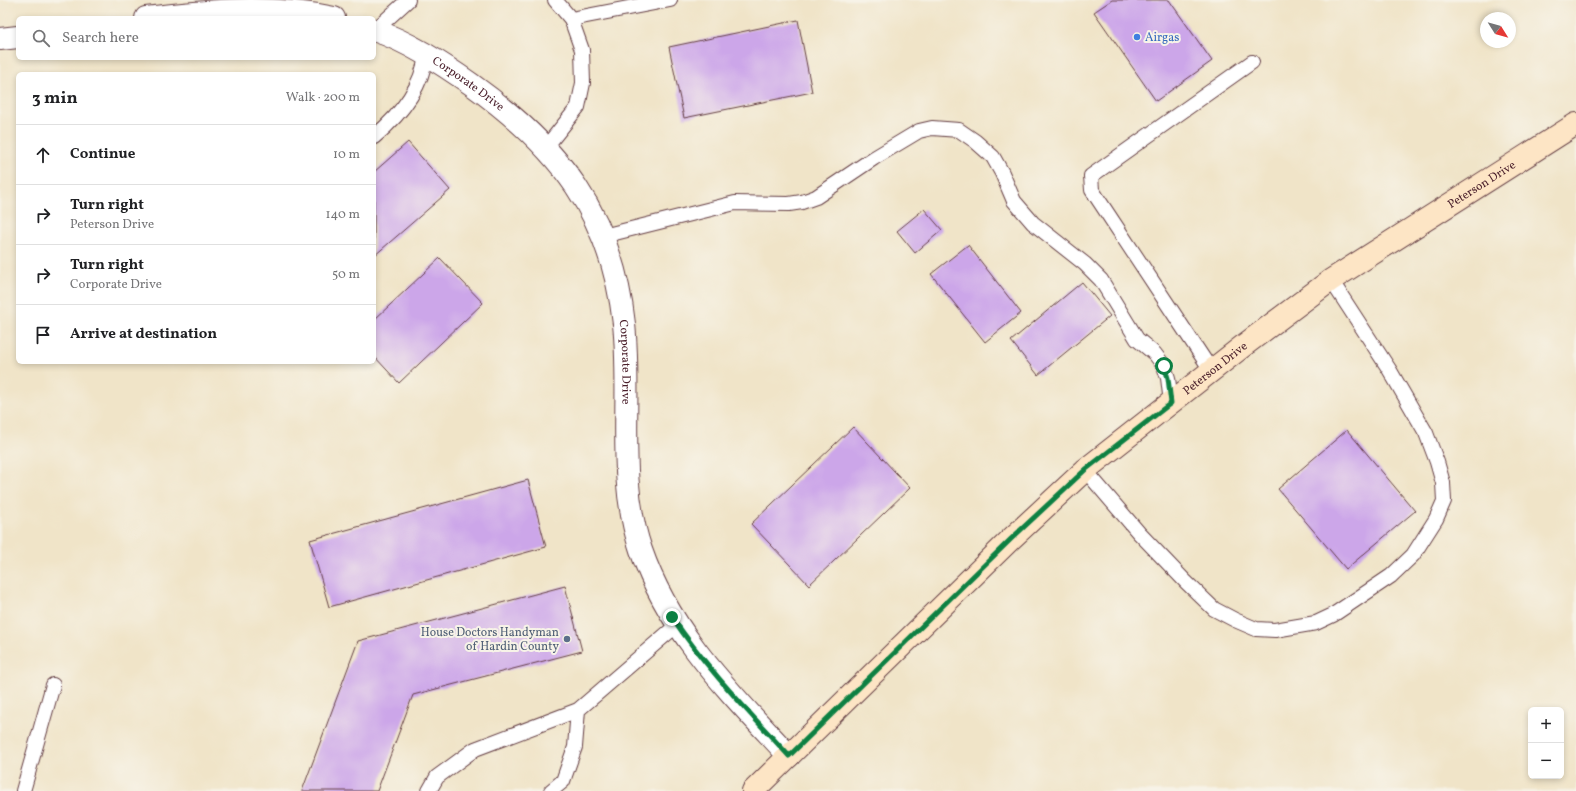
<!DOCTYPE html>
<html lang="en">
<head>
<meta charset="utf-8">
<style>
	body { margin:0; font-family:Vollkorn,serif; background:#f2f2f2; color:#202124 }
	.controls { position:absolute; right:12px; bottom:12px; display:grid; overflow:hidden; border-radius:6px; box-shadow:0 2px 6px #0003 }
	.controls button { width:36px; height:36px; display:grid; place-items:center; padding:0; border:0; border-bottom:1px solid #e0e0e0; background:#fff; color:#202124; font:20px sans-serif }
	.compass { position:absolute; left:1480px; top:12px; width:36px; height:36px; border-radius:50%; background:#fff; box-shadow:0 2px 6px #0003; rotate:127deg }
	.stop { position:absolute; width:12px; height:12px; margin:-9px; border:3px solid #0b8043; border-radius:50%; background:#fff }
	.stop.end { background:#0b8043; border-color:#fff; box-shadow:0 1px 4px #0008 }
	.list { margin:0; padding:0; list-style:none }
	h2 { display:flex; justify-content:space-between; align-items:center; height:52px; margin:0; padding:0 16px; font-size:17px }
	h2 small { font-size:13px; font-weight:400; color:#757577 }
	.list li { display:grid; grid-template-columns:26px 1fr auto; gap:12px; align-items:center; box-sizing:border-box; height:60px; padding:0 16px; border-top:1px solid #e0e0e0 }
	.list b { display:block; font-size:15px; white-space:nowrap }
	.list p { margin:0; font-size:13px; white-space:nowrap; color:#757577 }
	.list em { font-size:13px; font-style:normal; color:#757577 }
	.icon { flex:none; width:22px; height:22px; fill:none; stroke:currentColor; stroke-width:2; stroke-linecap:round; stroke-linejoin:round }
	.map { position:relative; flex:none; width:1576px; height:791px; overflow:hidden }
	.search { position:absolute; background:#fff; box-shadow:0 2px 6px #0003; left:16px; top:16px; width:360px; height:44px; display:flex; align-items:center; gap:10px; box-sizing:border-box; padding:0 14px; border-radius:6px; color:#757577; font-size:15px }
	.panel { position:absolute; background:#fff; box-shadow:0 2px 6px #0003; left:16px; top:72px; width:360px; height:292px; border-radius:6px }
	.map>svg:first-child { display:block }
	.building { fill:#cca6e9 }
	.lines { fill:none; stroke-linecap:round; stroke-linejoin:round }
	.lane-casing { stroke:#633d43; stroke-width:16 }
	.street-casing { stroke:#633d43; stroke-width:24 }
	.secondary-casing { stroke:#633d43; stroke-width:24 }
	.lane { stroke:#fff; stroke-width:14 }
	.street { stroke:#fff; stroke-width:22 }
	.secondary { stroke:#fde5c5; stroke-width:22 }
	.route { stroke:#0b8043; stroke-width:5 }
	.shop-dot { fill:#3f7fe0; stroke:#f7f3e8; stroke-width:1.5 }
	.service-dot { fill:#5c6f8a; stroke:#f7f3e8; stroke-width:1.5 }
	.labels { text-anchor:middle; stroke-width:4; stroke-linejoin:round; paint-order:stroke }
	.shop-label { font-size:12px; fill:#366cbe; stroke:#f7f3e8; text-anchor:start }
	.street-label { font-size:12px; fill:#4a1f2b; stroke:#f7f3e8 }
	.service-label { font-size:12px; fill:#4e5e75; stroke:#f7f3e8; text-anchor:end }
</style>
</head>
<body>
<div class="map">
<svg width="1576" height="791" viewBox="0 0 1576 791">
	<rect width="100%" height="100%" fill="#f7f3e8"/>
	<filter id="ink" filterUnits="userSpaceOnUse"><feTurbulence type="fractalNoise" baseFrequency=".025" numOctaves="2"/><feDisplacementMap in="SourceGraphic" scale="8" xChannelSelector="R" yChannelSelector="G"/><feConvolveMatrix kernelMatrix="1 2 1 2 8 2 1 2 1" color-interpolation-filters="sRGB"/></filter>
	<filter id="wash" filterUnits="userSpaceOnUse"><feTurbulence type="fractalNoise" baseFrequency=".012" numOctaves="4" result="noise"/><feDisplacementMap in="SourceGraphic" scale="16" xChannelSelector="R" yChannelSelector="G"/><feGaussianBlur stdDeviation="0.9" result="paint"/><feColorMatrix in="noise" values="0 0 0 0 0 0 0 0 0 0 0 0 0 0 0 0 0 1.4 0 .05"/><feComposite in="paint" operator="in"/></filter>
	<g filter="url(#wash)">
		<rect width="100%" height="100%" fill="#f0e4c8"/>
		<g id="blocks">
			<path class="building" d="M 1112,0 L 1169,0 L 1212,61 L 1156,101 L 1094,12 Z
				M 798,20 L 812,92 L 684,118 L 669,47 Z
				M 408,142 L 450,190 L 374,256 L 374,172 Z
				M 924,209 L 942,230 L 915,253 L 897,231 Z
				M 968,245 L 1021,313 L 985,342 L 931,274 Z
				M 440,258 L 483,303 L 399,383 L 374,356 L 374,320 Z
				M 1082,282 L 1110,316 L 1038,375 L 1011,341 Z
				M 853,427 L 910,488 L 809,585 L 751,524 Z
				M 1347,430 L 1415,511 L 1346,569 L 1278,489 Z
				M 528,480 L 546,547 L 329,607 L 310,540 Z
				M 565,586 L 582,651 L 413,695 L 377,791 L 302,791 L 358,641 Z"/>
		</g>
	</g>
	<g filter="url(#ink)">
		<use href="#blocks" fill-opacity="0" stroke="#633d43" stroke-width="1"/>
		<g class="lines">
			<g class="lane-casing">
				<path id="lane" d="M 571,19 L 670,0
					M 375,30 L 408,0
					M 374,137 C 399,116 422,88 426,55
					M 546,147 L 578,107 L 583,83 L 582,50 L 571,19 L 555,0
					M 603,236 L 735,203 L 789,204 L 802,202 L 816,197 L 874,158 L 919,131 L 932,128 L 959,130 L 975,141 L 993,157 L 1002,173 L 1014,201 L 1033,223 L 1085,264 L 1101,280 L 1137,339 L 1155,354 L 1164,366 L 1168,378 L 1171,403
					M 1211,370 L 1092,190 L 1091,176 L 1252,62
					M 1085,470 L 1139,533 L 1186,582 L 1214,609 L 1235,620 L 1256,629 L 1275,630 L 1316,623 L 1333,615 L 1391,576 L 1413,555 L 1436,519 L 1444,501 L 1443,483 L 1437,462 L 1426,433 L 1389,369 L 1331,280
					M 23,791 L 53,685
					M 429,791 L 437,777 L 475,749 L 578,710 L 677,625
					M 551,791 L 563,781 L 575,747 L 578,710"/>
			</g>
			<g class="street-casing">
				<g id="street">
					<path d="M 146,18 C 209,10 271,5 334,18"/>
					<path id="s1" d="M 374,30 C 409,42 441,63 471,84 C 559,147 612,214 624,324 C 632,400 616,477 641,550 C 670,634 730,692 789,756"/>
					<path d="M 0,39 L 18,37"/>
				</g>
			</g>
			<g class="secondary-casing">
				<g id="secondary">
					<path id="s2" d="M 753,791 L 1011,539 L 1085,470 L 1243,346 L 1331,280 L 1576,124"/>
				</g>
			</g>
			<use href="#lane" class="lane"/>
			<use href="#street" class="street"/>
			<use href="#secondary" class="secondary"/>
		</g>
	</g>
	<g class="lines" filter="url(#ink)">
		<path class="route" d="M 672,617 C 706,668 748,711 789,756 L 1011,539 L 1085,470 L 1171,403 L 1168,378 L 1164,366"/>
	</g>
	<circle class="shop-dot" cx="1137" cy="37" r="4"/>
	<circle class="service-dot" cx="567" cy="639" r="4"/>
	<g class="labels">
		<g class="shop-label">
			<text x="1145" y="41">Airgas</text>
		</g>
		<g class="street-label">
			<text dy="4" stroke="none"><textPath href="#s1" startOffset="109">Corporate Drive</textPath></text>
			<text dy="4" stroke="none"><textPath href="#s2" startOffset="951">Peterson Drive</textPath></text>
			<text dy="4" stroke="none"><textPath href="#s1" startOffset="444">Corporate Drive</textPath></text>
			<text dy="4" stroke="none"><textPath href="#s2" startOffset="627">Peterson Drive</textPath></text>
		</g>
		<g class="service-label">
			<text x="559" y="636">House Doctors Handyman<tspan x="559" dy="14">of Hardin County</tspan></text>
		</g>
	</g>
</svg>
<div class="controls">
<button>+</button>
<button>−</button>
</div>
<svg class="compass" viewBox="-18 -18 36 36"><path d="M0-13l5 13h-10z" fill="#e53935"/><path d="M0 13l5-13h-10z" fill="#757577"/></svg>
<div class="stop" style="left:1164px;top:366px"></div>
<div class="stop end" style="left:672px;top:617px"></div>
<div class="search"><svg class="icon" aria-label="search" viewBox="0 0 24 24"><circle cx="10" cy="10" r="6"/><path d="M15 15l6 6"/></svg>Search here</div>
<section class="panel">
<h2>3 min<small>Walk · 200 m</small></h2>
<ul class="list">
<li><svg class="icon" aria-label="ahead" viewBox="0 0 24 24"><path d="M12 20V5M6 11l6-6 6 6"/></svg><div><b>Continue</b></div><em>10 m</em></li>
<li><svg class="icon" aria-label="right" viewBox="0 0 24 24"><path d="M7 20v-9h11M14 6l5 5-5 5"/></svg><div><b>Turn right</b><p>Peterson Drive</p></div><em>140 m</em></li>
<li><svg class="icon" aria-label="right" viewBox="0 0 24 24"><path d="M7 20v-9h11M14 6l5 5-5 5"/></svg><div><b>Turn right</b><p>Corporate Drive</p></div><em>50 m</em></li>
<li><svg class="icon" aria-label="arrive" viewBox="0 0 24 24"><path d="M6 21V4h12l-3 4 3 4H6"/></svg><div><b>Arrive at destination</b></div></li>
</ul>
</section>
</div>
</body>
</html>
